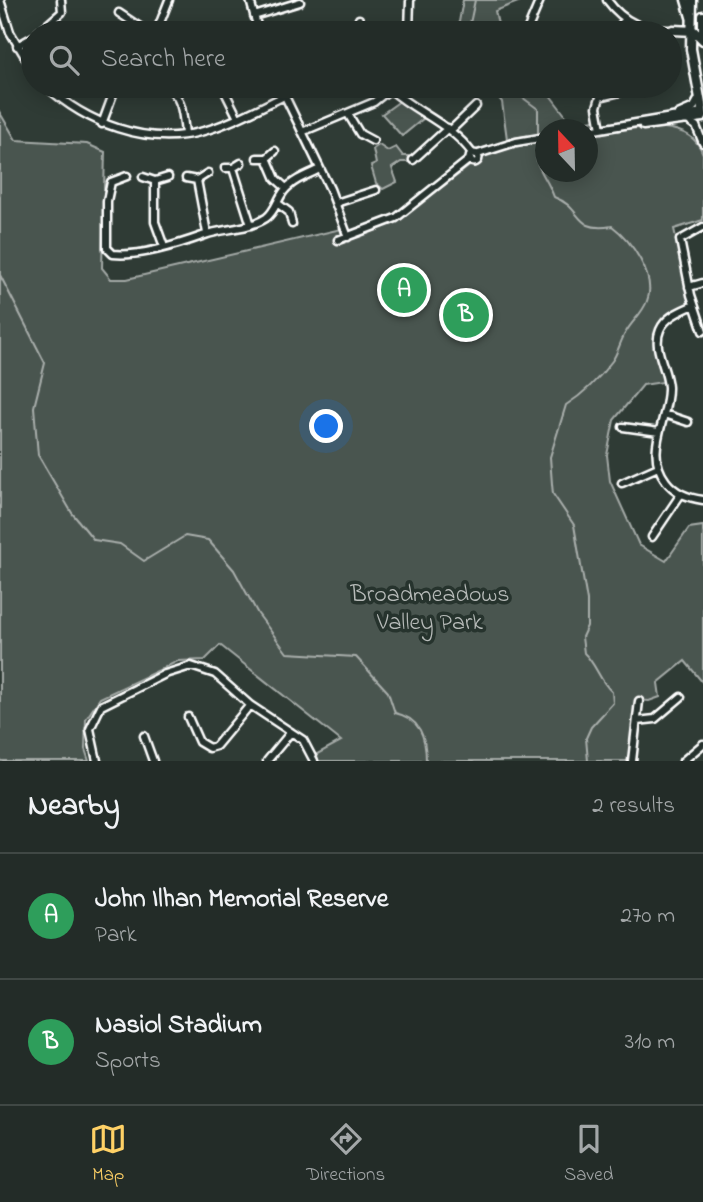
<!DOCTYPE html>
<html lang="en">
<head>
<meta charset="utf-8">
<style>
	body { margin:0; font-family:"Indie Flower",sans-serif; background:#2f3834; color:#f1f3f6 }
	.compass { position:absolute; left:535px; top:119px; width:63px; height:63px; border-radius:50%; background:#232c28; box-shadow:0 4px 18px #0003; rotate:338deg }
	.you { position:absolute; left:327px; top:427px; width:24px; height:24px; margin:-18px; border:5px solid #fff; border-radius:50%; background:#1a73e8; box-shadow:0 0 0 10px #1a73e833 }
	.badge { display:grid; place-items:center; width:46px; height:46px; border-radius:50%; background:#ffd166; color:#fff; font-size:23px; font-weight:700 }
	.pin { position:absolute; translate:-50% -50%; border:4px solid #fff; box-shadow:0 2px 7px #0006 }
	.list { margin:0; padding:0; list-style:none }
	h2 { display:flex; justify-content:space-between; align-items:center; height:91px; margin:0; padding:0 28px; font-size:30px }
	h2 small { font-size:23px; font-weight:400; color:#a3a7a8 }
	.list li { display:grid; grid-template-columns:46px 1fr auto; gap:21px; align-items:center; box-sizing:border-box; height:126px; padding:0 28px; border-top:2px solid #404845 }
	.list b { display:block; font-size:26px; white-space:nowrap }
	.list p { margin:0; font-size:23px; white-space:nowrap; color:#a3a7a8 }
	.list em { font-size:23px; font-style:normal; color:#a3a7a8 }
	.icon { flex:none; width:38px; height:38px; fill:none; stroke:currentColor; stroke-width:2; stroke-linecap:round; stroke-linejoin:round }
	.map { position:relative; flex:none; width:703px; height:761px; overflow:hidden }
	.search { position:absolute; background:#232c28; box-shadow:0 4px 18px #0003; left:21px; right:21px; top:21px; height:77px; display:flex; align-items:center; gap:18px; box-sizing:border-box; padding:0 24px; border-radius:38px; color:#a3a7a8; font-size:26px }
	.sheet { height:343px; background:#232c28 }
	nav { display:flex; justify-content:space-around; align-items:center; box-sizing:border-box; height:98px; border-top:2px solid #404845; background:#232c28; font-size:19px; color:#a3a7a8 }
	nav a { display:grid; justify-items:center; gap:4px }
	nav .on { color:#ffd166 }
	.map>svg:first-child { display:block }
	.green { fill:#4a544f; stroke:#a4aaa7; stroke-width:2 }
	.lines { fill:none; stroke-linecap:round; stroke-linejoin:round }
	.stream { stroke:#a9afac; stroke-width:2 }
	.minor-casing { stroke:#fff; stroke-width:11 }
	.major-casing { stroke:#fff; stroke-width:13 }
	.minor { stroke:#26332d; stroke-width:6 }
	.major { stroke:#26332d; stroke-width:8 }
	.labels { text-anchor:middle; stroke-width:7; stroke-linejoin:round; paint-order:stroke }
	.park-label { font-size:24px; fill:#b7bbb9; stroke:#26332d }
</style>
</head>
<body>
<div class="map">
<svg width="703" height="761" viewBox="0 0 703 761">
	<rect width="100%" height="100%" fill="#2f3b35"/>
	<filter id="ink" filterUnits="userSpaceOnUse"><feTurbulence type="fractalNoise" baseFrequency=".0143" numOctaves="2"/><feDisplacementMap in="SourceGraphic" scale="14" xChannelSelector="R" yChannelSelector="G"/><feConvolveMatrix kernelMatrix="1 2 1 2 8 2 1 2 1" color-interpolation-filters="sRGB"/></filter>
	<g filter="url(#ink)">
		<path class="green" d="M 463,0 L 523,0 L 495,11 L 500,33 L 457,33 Z
			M 489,86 L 543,86 L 572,124 L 594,120 L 595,126 L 546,130 L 545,133 L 507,139 L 502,102 Z
			M 400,101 L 424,118 L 402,136 L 382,114 Z
			M 0,113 L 16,140 L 87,144 L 105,152 L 102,268 L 111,279 L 127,279 L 341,229 L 341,235 L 336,237 L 338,243 C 399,227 436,190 483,156 C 500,144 526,144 545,141 L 546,172 L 588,172 L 588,135 C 621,131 689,112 703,154 L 703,220 L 674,229 L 690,301 C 685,309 675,308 667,314 C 644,329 662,361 663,382 L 643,385 L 614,420 L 607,455 L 610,481 L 639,545 L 666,561 L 689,528 L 703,526 L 703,683 L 685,661 L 658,683 L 660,697 L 649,701 L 638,700 L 630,761 L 318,761 L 317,754 L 341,741 L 220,645 L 205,660 L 178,661 L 100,698 L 86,719 L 85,749 L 89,761 L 0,761 Z
			M 379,145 L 388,151 L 396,147 L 403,156 L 409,156 L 408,162 L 401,162 L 392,168 L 397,182 L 383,189 L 376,183 L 371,166 L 376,164 L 373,149 Z"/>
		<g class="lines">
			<path class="stream" d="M 468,33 L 475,0
				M 507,86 L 538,109 L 538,135
				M 537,141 C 532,167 546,174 554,197 C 584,208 573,233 612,226 C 631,240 657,277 647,301 C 642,314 633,320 626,332 C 620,341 618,353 612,361 C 598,380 585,393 566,405 L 550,457 L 552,484 L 553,494 L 574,525 L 587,601 L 587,626 L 582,637 L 584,653 C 597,665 598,679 612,692 L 613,703 L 591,727 L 586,738 L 588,761
				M 0,275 L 45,363 L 34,407 L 38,455 L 72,513 L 94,540 L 120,544 L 144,561 L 185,536 L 208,540 L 234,570 L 258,614 L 287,653 L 356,657 L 388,692 L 395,713 C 420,718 426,737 426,761"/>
			<g class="minor-casing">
				<path id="minor" d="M 0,0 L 10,32 L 33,70
					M 250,0 L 259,33
					M 607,0 C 624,23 644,31 673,30
					M 685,0 L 690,17
					M 119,13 L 149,33
					M 254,16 L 300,2
					M 359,19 L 364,33
					M 38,33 L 62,12 L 61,0
					M 156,33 L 169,0
					M 409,33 L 410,0
					M 526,33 L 540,0
					M 614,33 L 625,20
					M 17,46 L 33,37
					M 46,86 C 86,123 146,146 200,132 C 230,124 257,109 284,96
					M 165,86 C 183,95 183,117 185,134
					M 222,86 L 238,118
					M 280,86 L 330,189 L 348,237
					M 391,90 C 417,113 451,124 472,153
					M 348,114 L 360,134 L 373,141
					M 678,114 L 694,107 L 699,98
					M 690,122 L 696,126 L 703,143
					M 102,124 L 116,86
					M 643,126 L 703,118
					M 601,129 L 597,107 L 600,97 L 645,86
					M 451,130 L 476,106
					M 588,131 L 702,112
					M 302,132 L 374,102 L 394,86
					M469.5 158a4.5 4.5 0 1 1 9 0a4.5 4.5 0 1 1-9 0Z
					M 478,154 L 516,142 L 546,137
					M 257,158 L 267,158 L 275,151
					M 267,158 L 276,179 L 286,188
					M 413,160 L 448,128
					M 225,168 L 233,168 L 241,163
					M 233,168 L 251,225
					M 127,176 L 111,182 L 107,201 L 107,248 L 113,254 C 139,257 180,244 205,235 C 223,228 247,230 266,218 C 275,212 277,200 284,191 C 293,180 307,175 320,169
					M 143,177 L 155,181 L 168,177
					M 186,178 L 197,180 L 208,173
					M 197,180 L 207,233
					M 155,181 L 155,222 L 163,244
					M 277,203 L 289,212 L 292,224
					M 336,203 L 376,190
					M 703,227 L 680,240 L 691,295 L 703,331
					M 338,240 L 396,218 L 470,159
					M 689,287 L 703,283
					M 694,305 C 681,311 666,316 660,330 C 652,348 667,368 668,387 C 669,419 643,451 666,481 C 675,493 688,498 703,500
					M 664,414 L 688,422
					M 623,427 L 659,432
					M 622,483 L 658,467
					M 652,537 L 681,494
					M 188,717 L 199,742 L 209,748 L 216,746 L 250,705
					M 637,721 L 655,719 L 681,697
					M 144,736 L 153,761
					M 97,761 L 90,729 L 101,706 L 165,674 L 191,666 L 215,674 L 250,705 L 303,740 L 314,761
					M 267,761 L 291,732
					M 632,761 L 639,701
					M 683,761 L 703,744"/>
			</g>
			<g class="major-casing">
				<path id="major" d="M 692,0 L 691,49 L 703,115
					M 703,16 L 703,31
					M 673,30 L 694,31 L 703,40"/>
			</g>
			<use href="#minor" class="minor"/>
			<use href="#major" class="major"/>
		</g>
	</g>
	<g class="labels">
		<g class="park-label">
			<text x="430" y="601">Broadmeadows<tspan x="430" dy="28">Valley Park</tspan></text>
		</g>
	</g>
</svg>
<svg class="compass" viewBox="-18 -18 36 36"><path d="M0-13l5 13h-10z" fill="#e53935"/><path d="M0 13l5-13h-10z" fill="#a3a7a8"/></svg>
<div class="you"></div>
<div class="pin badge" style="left:404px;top:290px;background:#2e9e5b">A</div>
<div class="pin badge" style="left:466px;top:315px;background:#2e9e5b">B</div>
<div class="search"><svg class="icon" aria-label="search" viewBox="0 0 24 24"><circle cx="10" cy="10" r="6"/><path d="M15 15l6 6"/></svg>Search here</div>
</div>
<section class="sheet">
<h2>Nearby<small>2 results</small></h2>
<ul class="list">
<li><span class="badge" style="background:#2e9e5b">A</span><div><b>John Ilhan Memorial Reserve</b><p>Park</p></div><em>270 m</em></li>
<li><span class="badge" style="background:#2e9e5b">B</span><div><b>Nasiol Stadium</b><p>Sports</p></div><em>310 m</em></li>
</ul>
</section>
<nav>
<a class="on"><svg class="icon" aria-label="map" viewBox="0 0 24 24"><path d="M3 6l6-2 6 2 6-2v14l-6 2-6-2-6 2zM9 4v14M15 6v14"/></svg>Map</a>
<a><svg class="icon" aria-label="directions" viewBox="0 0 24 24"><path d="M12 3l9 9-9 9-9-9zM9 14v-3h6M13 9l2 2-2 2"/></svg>Directions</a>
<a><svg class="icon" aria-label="saved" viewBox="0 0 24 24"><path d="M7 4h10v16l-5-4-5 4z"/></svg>Saved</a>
</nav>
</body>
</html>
